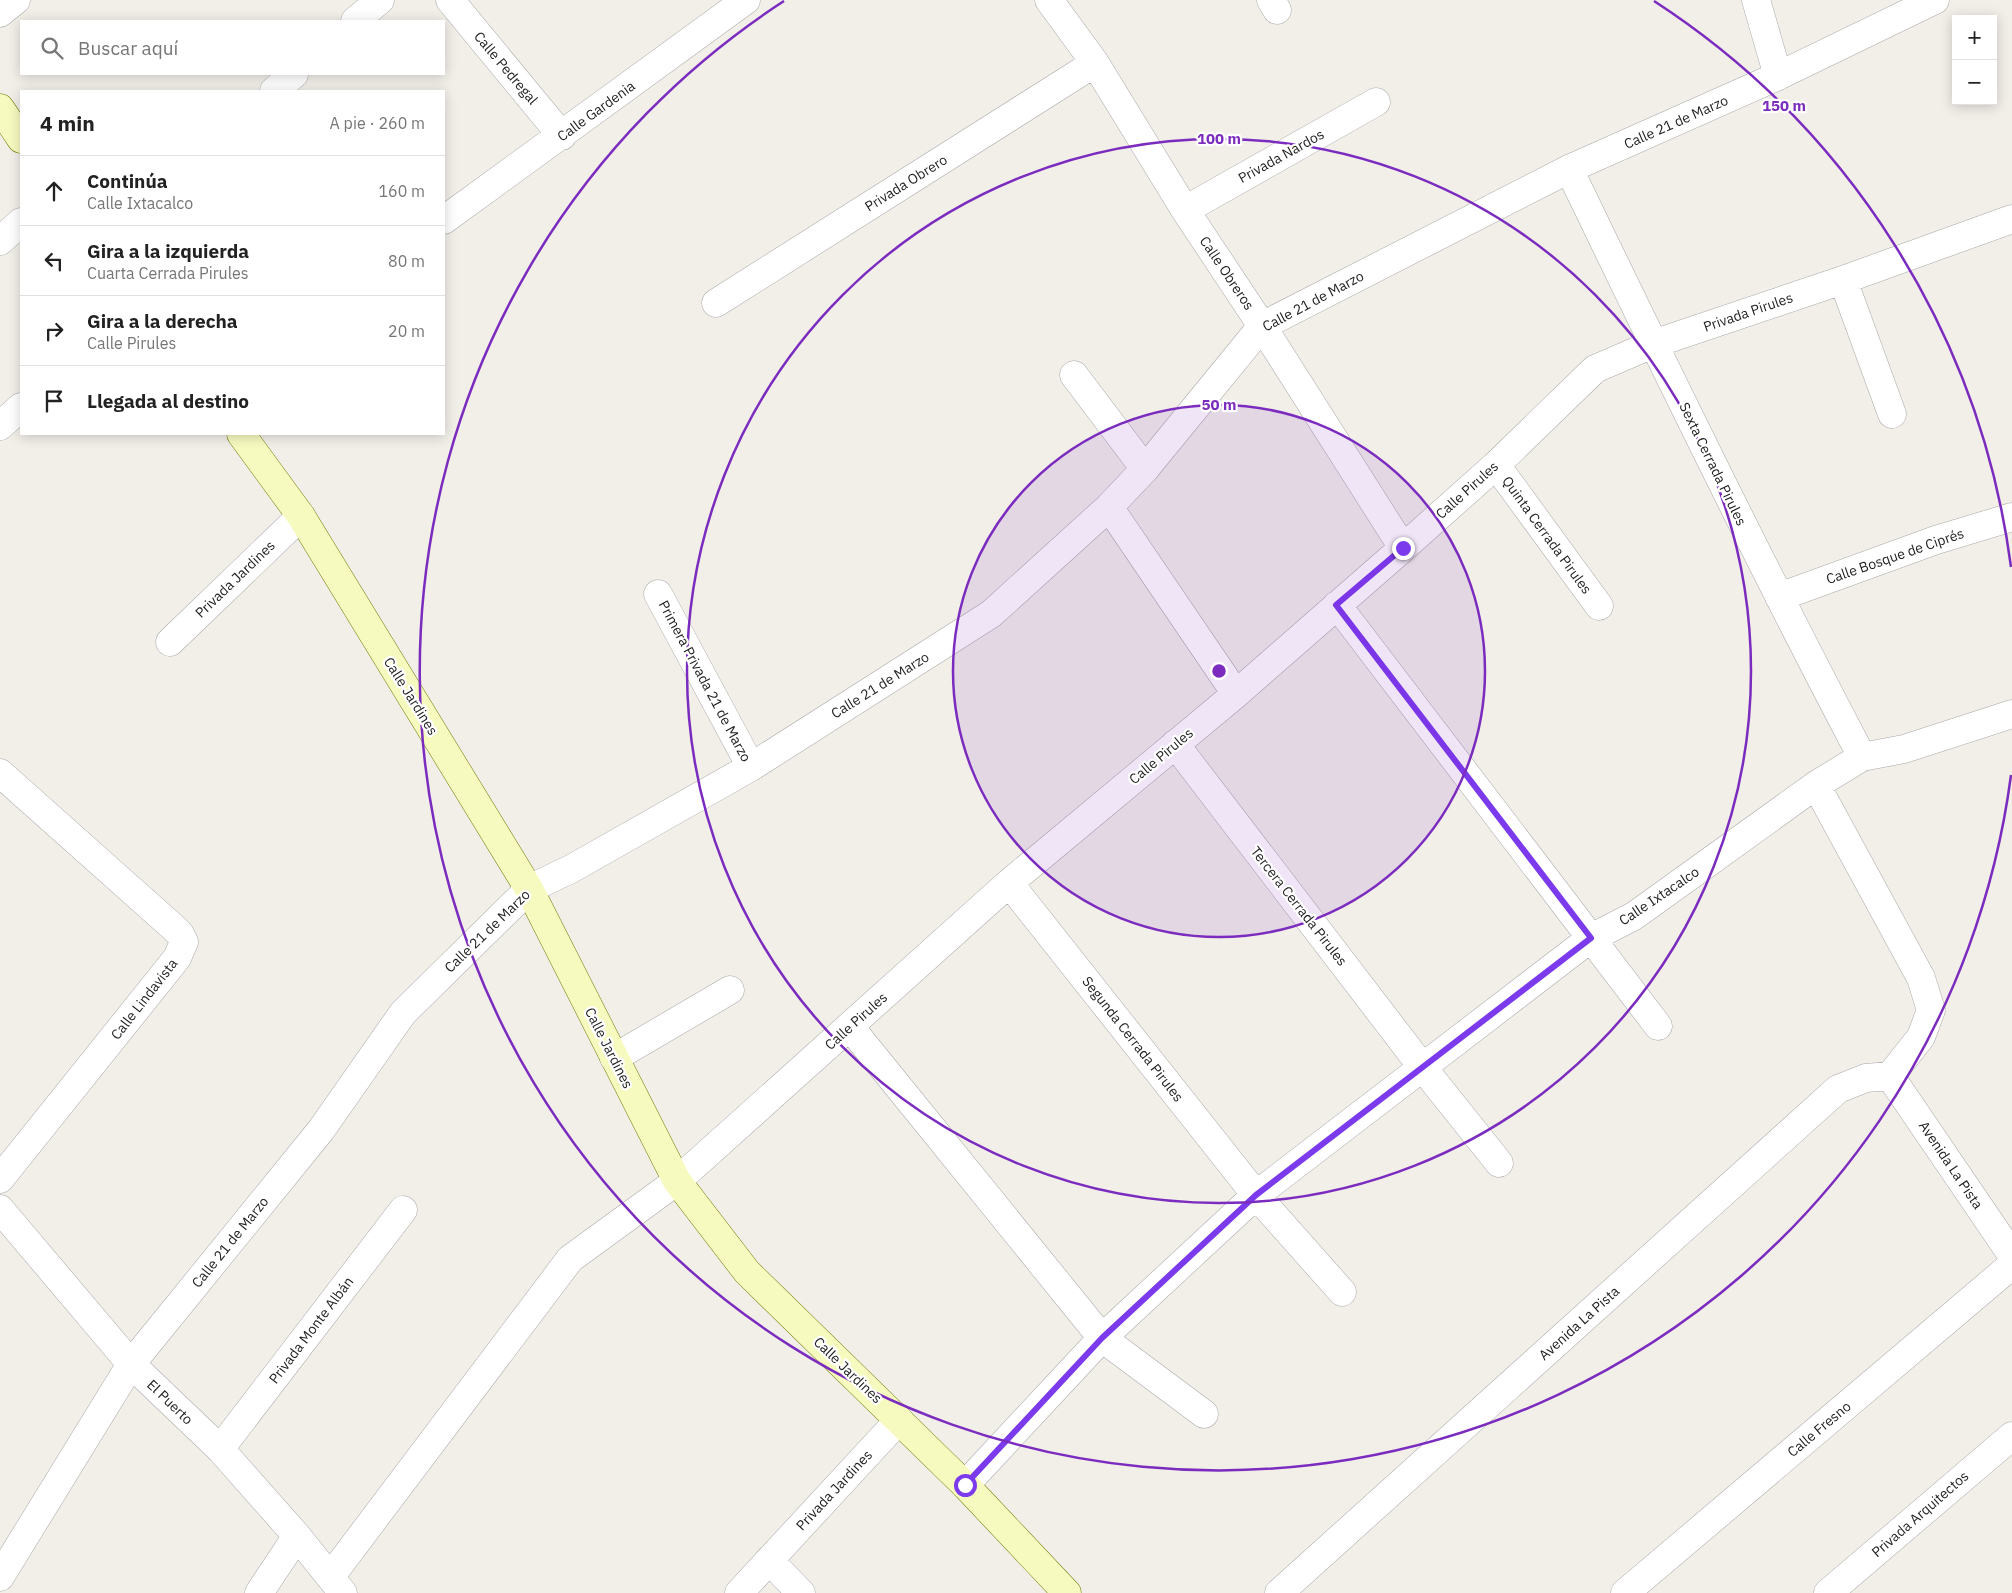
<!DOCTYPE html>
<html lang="es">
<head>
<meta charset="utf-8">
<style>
	body { margin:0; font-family:"IBM Plex Sans",sans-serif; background:#f6f6f6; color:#222 }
	.controls { position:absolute; right:15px; top:15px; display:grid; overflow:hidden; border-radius:0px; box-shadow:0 2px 12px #0003 }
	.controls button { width:45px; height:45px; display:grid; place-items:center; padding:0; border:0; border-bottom:1px solid #e0e0e0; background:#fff; color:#222; font:25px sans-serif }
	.stop { position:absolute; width:15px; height:15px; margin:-11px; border:4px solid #7c3aed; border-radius:50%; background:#fff }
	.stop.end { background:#7c3aed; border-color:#fff; box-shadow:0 1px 5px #0008 }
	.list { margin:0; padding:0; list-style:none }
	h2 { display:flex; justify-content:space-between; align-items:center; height:65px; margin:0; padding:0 20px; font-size:21px }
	h2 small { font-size:16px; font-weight:400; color:#767676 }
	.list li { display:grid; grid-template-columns:32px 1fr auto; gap:15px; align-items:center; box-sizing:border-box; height:70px; padding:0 20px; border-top:1px solid #e0e0e0 }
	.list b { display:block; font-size:19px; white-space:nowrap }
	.list p { margin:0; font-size:16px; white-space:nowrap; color:#767676 }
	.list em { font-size:16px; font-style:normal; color:#767676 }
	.icon { flex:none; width:28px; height:28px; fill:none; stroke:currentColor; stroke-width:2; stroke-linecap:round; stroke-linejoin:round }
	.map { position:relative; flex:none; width:2012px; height:1593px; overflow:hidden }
	.search { position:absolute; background:#fff; box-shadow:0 2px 12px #0003; left:20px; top:20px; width:425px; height:55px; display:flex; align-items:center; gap:12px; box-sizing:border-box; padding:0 18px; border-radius:0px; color:#767676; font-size:19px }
	.panel { position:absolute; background:#fff; box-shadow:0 2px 12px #0003; left:20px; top:90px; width:425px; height:345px; border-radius:0px }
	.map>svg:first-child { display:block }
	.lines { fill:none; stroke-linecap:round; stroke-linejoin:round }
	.minor-casing { stroke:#a9a9a9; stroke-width:29 }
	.tertiary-casing { stroke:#a9a9a9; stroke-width:29 }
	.secondary-casing { stroke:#707d05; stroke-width:29 }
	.minor { stroke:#fff; stroke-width:28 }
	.tertiary { stroke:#fff; stroke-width:28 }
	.secondary { stroke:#f7fabf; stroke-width:28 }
	.route { stroke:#7c3aed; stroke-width:6 }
	.ring { fill:none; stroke:#7b2cbf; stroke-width:2.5 }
	.labels { text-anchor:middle; stroke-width:4.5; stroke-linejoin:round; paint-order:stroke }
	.street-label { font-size:14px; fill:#222; stroke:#fff }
	.centre { fill:#7b2cbf; stroke:#fff; stroke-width:2.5 }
	.ring-label { font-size:15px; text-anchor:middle; font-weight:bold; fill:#7b2cbf; stroke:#fff; stroke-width:4.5; stroke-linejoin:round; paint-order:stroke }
</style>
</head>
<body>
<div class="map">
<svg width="2012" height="1593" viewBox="0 0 2012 1593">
	<rect width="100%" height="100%" fill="#f2efe9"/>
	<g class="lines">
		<g class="minor-casing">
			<path id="minor" d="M 450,0 L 562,136
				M 1049,0 L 1095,63 L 1185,210 L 1262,326 L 1403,548
				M 1271,0 L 1277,10
				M 1756,0 L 1778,76
				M 0,13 L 16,0
				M 355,21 L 380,0
				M 274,91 L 294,74
				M 1569,169 C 1664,366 1760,563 1862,757
				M 1185,210 L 1376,102
				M 444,220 L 746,0
				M 0,241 L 21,222
				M 1843,280 L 1892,414
				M 716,303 L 1095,63
				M 1074,375 L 1145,469
				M 0,426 L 21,407
				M 1496,465 L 1599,606
				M 1109,507 L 1236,694
				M 658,594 L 751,767
				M 1779,597 L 1936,540 L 2012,517
				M 1337,605 L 1658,1026
				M 170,642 L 301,516
				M 1175,744 L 1423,1068 L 1499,1163
				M 0,773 L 174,928 L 180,934 L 184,942 L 177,958 L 0,1179
				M 1009,883 L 1256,1195 L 1342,1292
				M 850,1027 L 1102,1338 L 1204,1414
				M 614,1058 L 730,990
				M 1890,1076 L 2012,1255
				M 220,1449 L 403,1210
				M 965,1485 L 1102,1338 L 1256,1195 L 1591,938 L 1634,916 L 1816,785 L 1862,757 L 1904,749 L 2012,714
				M 769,1560 L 801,1593
				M 331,1576 L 570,1259 L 677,1181 L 1009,883 L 1236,694 L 1403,548 L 1496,465 L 1595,369 L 1653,344 L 1843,280 L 2012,219
				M 0,1577 L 131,1364
				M 259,1593 L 297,1536
				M 739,1593 L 899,1420
				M 1279,1593 L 1838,1089 L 1866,1078 L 1890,1076 L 1921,1037 L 1931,1010 L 1921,978 L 1816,785
				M 1625,1593 L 2012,1265
				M 1828,1593 L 2012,1436"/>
		</g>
		<g class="tertiary-casing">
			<path id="tertiary" d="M 0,1209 L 131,1364 L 220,1449 L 297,1536 L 343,1593
				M 131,1364 L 321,1130 L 403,1013 L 529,889 L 571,869 L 751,767 L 991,614 L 1109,507 L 1145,469 L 1262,326 L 1569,169 L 1778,76 L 1935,0"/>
		</g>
		<g class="secondary-casing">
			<path id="secondary" d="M 0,108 L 21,139
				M 241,434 L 301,516 L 529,889 L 677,1181 L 747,1272 L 965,1485 L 1067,1593"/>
		</g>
		<use href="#minor" class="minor"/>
		<use href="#tertiary" class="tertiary"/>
		<use href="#secondary" class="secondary"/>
	</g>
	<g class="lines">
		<path class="route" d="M 965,1485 L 1102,1338 L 1256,1195 L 1591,938 L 1336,605 L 1403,548"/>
	</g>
	<circle cx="1219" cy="671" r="266" fill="#7b2cbf" fill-opacity=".12"/>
	<g class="ring">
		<circle cx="1219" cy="671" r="266"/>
		<circle cx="1219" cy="671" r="532"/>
		<path d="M2011 775A799 799 0 1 1 784 1M1654 1A799 799 0 0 1 2011 567"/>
	</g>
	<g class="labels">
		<g class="street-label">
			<text transform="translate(506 68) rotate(50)" y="5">Calle Pedregal</text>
			<text transform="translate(596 111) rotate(-36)" y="5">Calle Gardenia</text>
			<text transform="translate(1676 122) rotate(-24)" y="5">Calle 21 de Marzo</text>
			<text transform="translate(1281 156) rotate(-29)" y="5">Privada Nardos</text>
			<text transform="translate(906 183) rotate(-32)" y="5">Privada Obrero</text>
			<text transform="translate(1227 273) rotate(56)" y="5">Calle Obreros</text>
			<text transform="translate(1313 301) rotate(-28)" y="5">Calle 21 de Marzo</text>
			<text transform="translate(1748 312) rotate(-19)" y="5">Privada Pirules</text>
			<text transform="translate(1713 464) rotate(64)" y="5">Sexta Cerrada Pirules</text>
			<text transform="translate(1467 490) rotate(-42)" y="5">Calle Pirules</text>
			<text transform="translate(1547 535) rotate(54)" y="5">Quinta Cerrada Pirules</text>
			<text transform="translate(1895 556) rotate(-19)" y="5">Calle Bosque de Ciprés</text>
			<text transform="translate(235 579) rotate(-44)" y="5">Privada Jardines</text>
			<text transform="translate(705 681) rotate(62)" y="5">Primera Privada 21 de Marzo</text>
			<text transform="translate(880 685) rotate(-32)" y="5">Calle 21 de Marzo</text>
			<text transform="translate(411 696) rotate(58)" y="5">Calle Jardines</text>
			<text transform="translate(1161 756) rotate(-40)" y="5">Calle Pirules</text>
			<text transform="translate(1659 896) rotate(-34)" y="5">Calle Ixtacalco</text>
			<text transform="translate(1299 906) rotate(52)" y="5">Tercera Cerrada Pirules</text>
			<text transform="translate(487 931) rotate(-44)" y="5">Calle 21 de Marzo</text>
			<text transform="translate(144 999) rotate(-52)" y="5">Calle Lindavista</text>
			<text transform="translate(856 1021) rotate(-42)" y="5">Calle Pirules</text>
			<text transform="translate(1133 1039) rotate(52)" y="5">Segunda Cerrada Pirules</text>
			<text transform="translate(609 1048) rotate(63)" y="5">Calle Jardines</text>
			<text transform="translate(1951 1165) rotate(56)" y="5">Avenida La Pista</text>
			<text transform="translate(230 1242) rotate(-51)" y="5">Calle 21 de Marzo</text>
			<text transform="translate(1579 1323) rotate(-42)" y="5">Avenida La Pista</text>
			<text transform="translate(311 1330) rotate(-53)" y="5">Privada Monte Albán</text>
			<text transform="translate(848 1370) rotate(44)" y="5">Calle Jardines</text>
			<text transform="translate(170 1402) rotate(44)" y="5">El Puerto</text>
			<text transform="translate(1819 1429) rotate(-40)" y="5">Calle Fresno</text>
			<text transform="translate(834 1490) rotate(-47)" y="5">Privada Jardines</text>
			<text transform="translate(1920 1514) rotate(-41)" y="5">Privada Arquitectos</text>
		</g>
	</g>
	<circle cx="1219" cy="671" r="8" class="centre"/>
	<g class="ring-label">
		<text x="1784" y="111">150 m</text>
		<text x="1219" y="144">100 m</text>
		<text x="1219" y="410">50 m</text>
	</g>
</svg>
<div class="controls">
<button>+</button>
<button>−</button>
</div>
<div class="stop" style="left:965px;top:1485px"></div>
<div class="stop end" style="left:1403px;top:548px"></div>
<div class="search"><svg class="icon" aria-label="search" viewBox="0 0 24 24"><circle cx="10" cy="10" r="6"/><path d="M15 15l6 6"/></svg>Buscar aquí</div>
<section class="panel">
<h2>4 min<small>A pie · 260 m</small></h2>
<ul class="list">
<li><svg class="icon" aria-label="ahead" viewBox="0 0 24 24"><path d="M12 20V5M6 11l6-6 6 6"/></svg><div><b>Continúa</b><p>Calle Ixtacalco</p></div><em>160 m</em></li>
<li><svg class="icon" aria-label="left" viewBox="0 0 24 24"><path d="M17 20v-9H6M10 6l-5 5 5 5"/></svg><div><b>Gira a la izquierda</b><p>Cuarta Cerrada Pirules</p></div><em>80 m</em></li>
<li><svg class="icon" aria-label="right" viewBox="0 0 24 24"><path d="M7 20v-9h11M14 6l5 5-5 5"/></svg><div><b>Gira a la derecha</b><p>Calle Pirules</p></div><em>20 m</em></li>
<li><svg class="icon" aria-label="arrive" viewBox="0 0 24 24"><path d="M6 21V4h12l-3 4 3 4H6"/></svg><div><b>Llegada al destino</b></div></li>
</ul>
</section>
</div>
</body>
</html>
